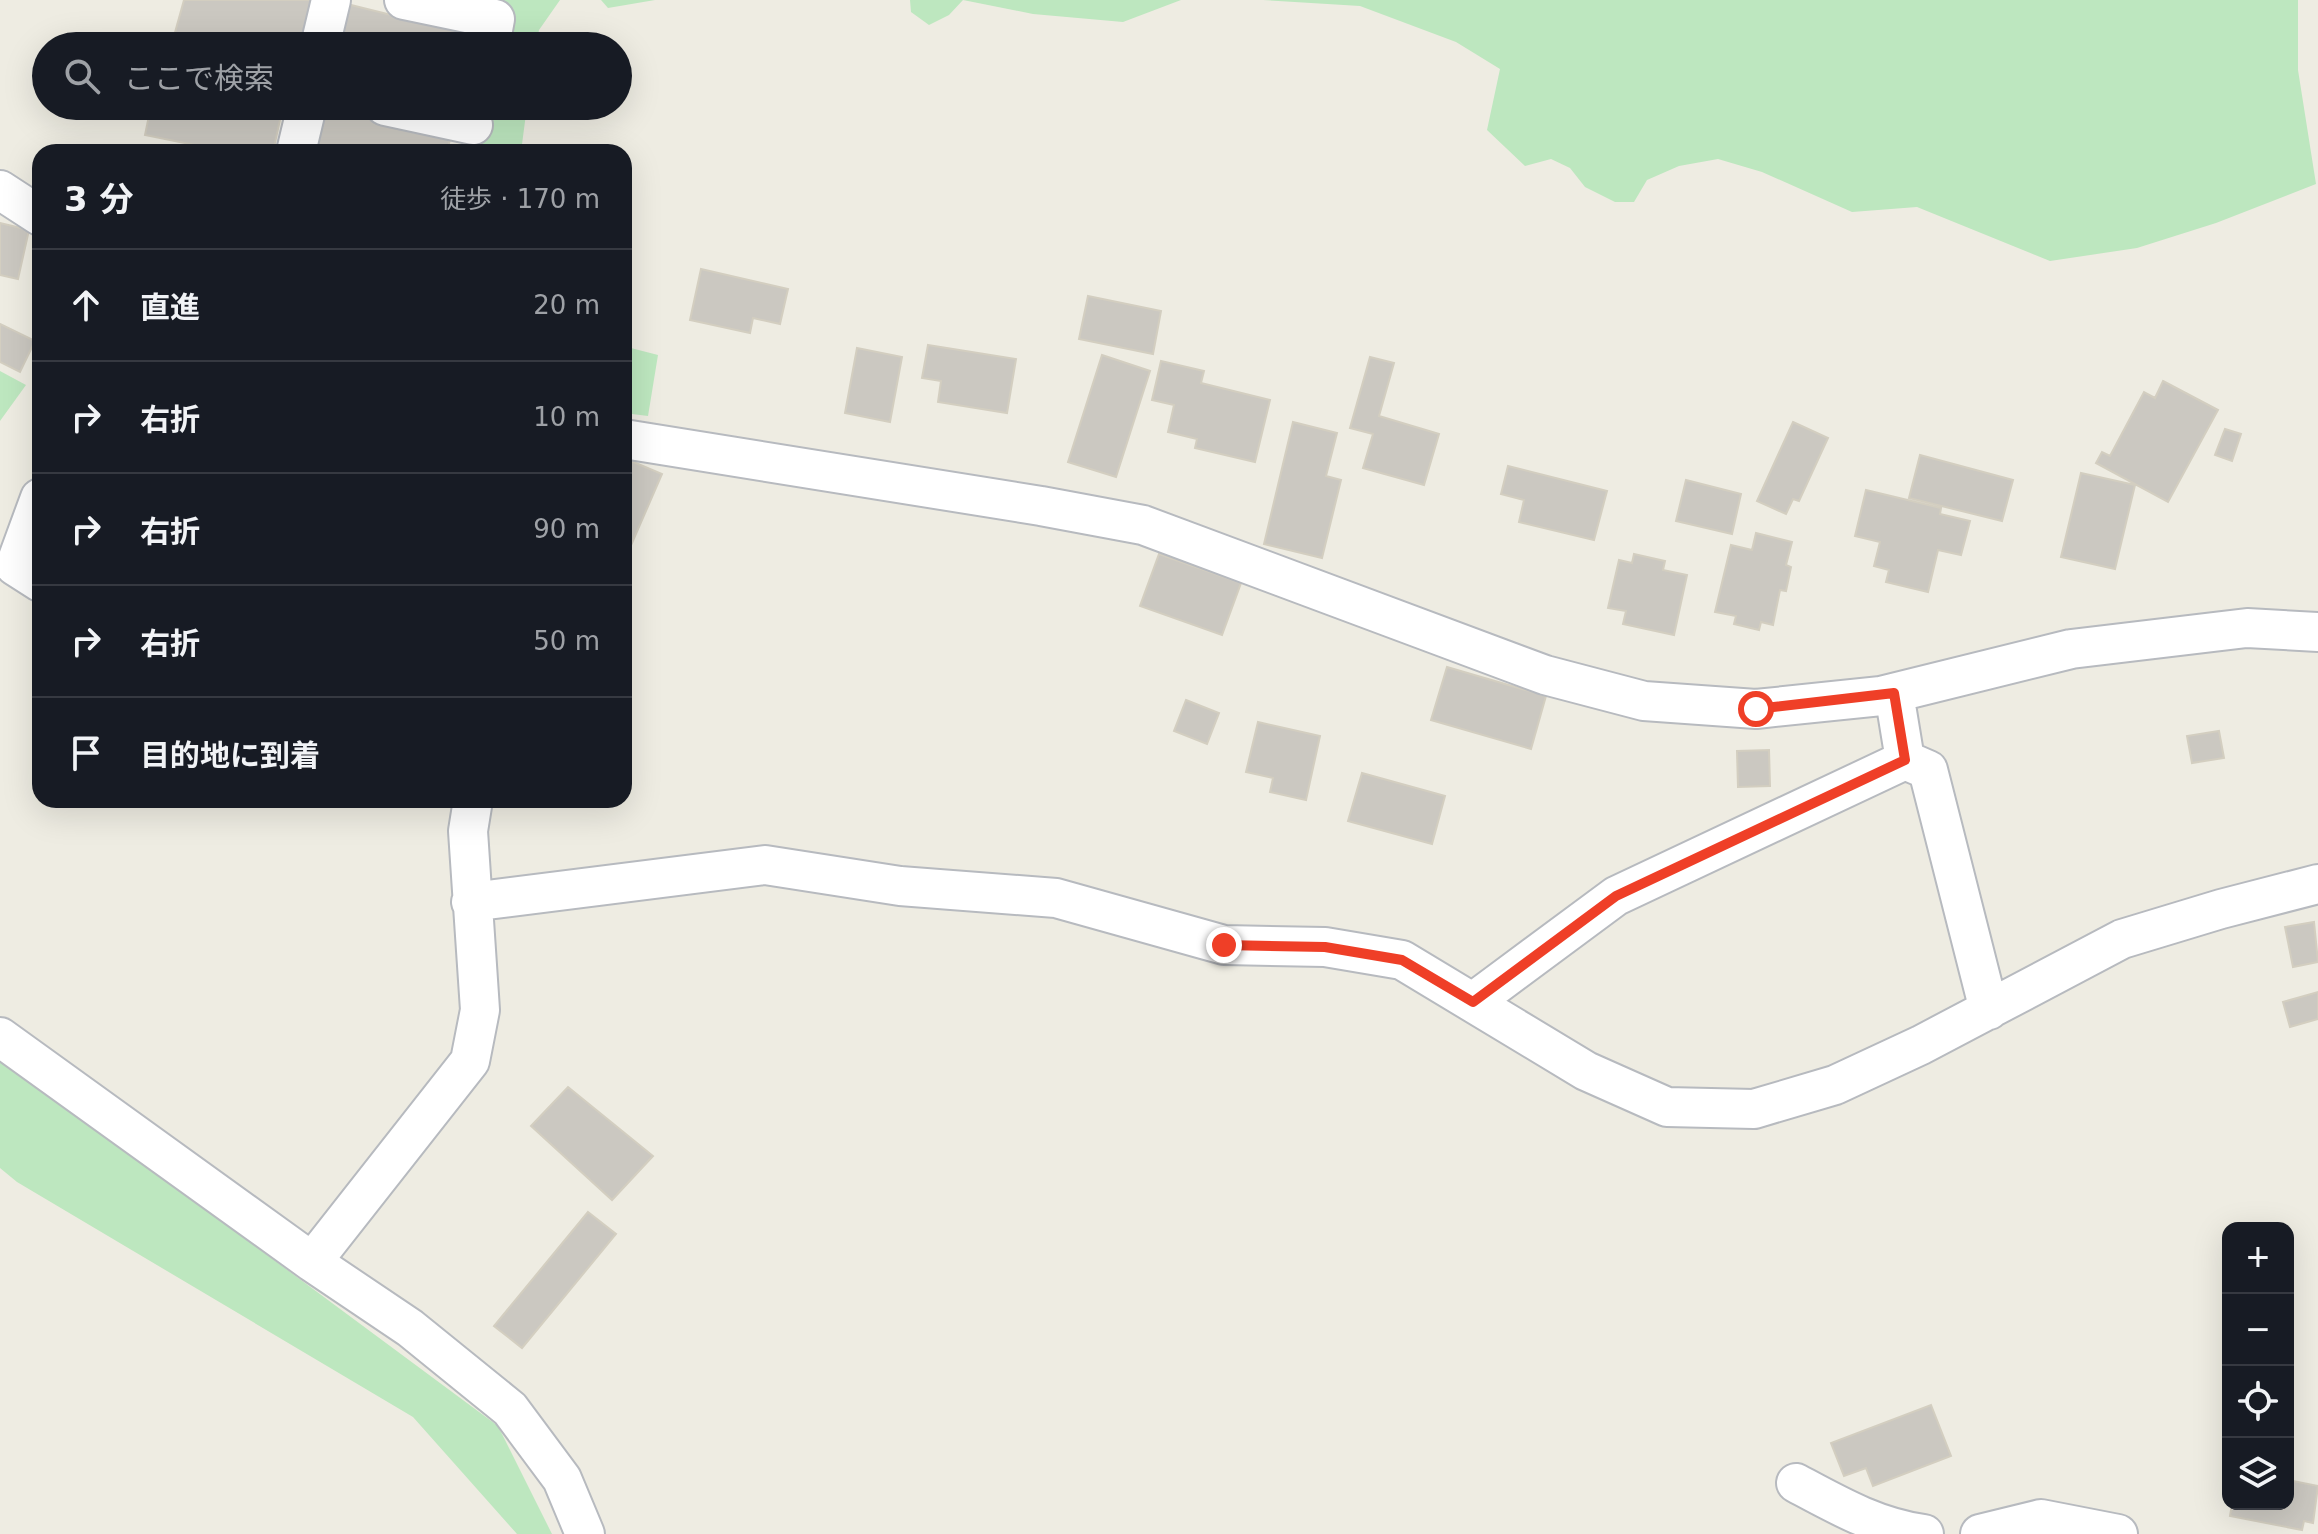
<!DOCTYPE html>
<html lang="ja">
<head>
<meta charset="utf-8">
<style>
	body { margin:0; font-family:"DejaVu Sans","Noto Sans JP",sans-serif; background:#242831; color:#f1f3f6 }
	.controls { position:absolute; right:24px; bottom:24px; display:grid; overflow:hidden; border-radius:16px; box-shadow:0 8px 32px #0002 }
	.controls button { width:72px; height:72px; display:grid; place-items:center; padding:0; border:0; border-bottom:2px solid #363941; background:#171b24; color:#f1f3f6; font:40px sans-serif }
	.stop { position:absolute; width:24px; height:24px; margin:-18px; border:6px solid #ef3f27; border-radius:50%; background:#fff }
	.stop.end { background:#ef3f27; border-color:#fff; box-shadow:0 2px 8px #0008 }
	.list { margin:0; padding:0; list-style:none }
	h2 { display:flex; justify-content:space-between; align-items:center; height:104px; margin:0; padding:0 32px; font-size:34px }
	h2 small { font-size:26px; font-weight:400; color:#9ea1a6 }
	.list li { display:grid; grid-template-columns:52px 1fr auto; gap:24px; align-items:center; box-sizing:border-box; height:112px; padding:0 32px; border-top:2px solid #363941 }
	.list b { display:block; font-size:30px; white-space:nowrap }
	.list em { font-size:26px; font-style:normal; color:#9ea1a6 }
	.icon { flex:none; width:44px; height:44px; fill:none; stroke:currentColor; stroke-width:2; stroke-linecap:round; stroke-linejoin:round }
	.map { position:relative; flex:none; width:2318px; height:1534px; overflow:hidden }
	.search { position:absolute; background:#171b24; box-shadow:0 8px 32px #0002; left:32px; top:32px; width:600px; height:88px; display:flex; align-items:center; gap:20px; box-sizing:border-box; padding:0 28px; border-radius:44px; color:#9ea1a6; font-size:30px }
	.panel { position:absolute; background:#171b24; box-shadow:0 8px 32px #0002; left:32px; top:144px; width:600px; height:664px; border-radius:24px }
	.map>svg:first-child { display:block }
	.green { fill:#bde7bf }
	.building { fill:#cbc8c1; stroke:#d3cec0; stroke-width:2 }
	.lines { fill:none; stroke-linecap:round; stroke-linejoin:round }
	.minor-casing { stroke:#b7babf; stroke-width:42 }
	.minor { stroke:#fff; stroke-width:38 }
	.route { stroke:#ef3f27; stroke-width:10 }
</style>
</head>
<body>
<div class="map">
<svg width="2318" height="1534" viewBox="0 0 2318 1534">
	<rect width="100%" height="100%" fill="#eeece2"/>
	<path class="green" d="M 488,0 L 560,0 L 539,30 L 536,46 L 481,46 Z
		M 601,0 L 655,0 L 608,8 Z
		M 910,0 L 1181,0 L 1123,22 L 1033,14 L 963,0 L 949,15 L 929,25 L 911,12 Z
		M 1263,0 L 2298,0 L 2298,70 L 2316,184 L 2216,223 L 2137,248 L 2050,261 L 1917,207 L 1852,212 L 1762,172 L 1718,159 L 1679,166 L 1647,180 L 1634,202 L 1615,202 L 1585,187 L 1570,168 L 1551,159 L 1525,166 L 1487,130 L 1500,69 L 1456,42 L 1360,6 Z
		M 471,106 L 527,106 L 521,152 L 461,152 Z
		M 627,347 L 658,355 L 648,416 L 624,413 L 624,351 Z
		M 0,371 L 26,385 L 0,421 Z
		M 0,1057 L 498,1426 L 552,1534 L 517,1534 L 413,1417 L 17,1182 L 0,1168 Z"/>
	<path class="building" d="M 184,0 L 314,0 L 306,46 L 212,46 L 174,36 Z
		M 347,4 L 472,35 L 469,46 L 337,46 Z
		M 151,106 L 283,106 L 273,152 L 229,152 L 145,135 Z
		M 322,106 L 451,135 L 447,152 L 311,152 Z
		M 0,223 L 29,230 L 18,279 L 0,275 Z
		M 701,269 L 788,289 L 780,324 L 753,318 L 750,333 L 690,320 Z
		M 1088,296 L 1161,311 L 1153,354 L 1079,339 Z
		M 0,324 L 35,341 L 20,372 L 0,362 Z
		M 928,345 L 1016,359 L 1007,413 L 938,402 L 941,381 L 922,378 Z
		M 857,348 L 902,357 L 890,422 L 845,413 Z
		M 1102,355 L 1150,371 L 1116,477 L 1068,462 Z
		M 1370,357 L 1394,363 L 1379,416 L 1439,434 L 1424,485 L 1363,468 L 1373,434 L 1350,428 Z
		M 1161,361 L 1204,371 L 1201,383 L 1270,400 L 1255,462 L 1195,448 L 1197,439 L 1168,432 L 1174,405 L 1152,400 Z
		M 2163,381 L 2218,410 L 2168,502 L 2096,463 L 2102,452 L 2110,456 L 2144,392 L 2155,398 Z
		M 1293,422 L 1337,433 L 1326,476 L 1341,480 L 1322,558 L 1264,544 Z
		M 1793,422 L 1828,438 L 1799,501 L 1793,499 L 1786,514 L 1757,501 Z
		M 2225,429 L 2241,434 L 2232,461 L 2215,455 Z
		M 1920,455 L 2013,480 L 2002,521 L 1909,498 Z
		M 624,458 L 662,474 L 629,550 L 624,548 Z
		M 1508,466 L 1607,491 L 1594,540 L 1519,522 L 1524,500 L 1501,494 Z
		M 2081,473 L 2135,485 L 2115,569 L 2061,557 Z
		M 1686,480 L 1741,494 L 1732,534 L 1676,521 Z
		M 1866,490 L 1941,508 L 1940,514 L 1970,521 L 1961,555 L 1938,550 L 1928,592 L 1886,582 L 1889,570 L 1874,566 L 1880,542 L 1855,536 Z
		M 1756,533 L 1792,542 L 1786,565 L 1791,567 L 1786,591 L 1780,590 L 1773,625 L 1761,622 L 1759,630 L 1734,624 L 1736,616 L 1715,612 L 1731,545 L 1752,550 Z
		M 1159,554 L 1241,583 L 1222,635 L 1140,606 Z
		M 1634,554 L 1665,561 L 1663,570 L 1687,575 L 1674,635 L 1623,624 L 1626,611 L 1608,608 L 1619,560 L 1632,563 Z
		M 1447,667 L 1546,696 L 1531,749 L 1431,720 Z
		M 1186,700 L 1219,713 L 1207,744 L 1174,731 Z
		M 1258,722 L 1320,736 L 1306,800 L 1270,792 L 1273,778 L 1246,772 Z
		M 2219,731 L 2224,758 L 2192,763 L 2187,736 Z
		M 1769,750 L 1770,786 L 1738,787 L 1737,751 Z
		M 1362,773 L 1445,796 L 1432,844 L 1348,821 Z
		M 2314,922 L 2318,962 L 2293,967 L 2285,927 Z
		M 2318,992 L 2318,1019 L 2290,1027 L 2283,1002 Z
		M 568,1087 L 653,1156 L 612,1200 L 531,1126 Z
		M 588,1212 L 616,1234 L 522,1348 L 494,1326 Z
		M 1931,1405 L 1951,1456 L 1873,1486 L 1866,1468 L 1844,1476 L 1831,1443 Z
		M 2288,1480 L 2318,1486 L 2313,1523 L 2304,1521 L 2302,1530 L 2230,1516 L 2232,1504 L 2288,1504 Z"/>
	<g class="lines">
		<g class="minor-casing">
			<path id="minor" d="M 404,0 L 495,19 L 490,46
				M 320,46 L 331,0
				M 385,106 L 473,125
				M 296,152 L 307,106
				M 0,190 L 40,216
				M 624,439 L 1041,506 L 1143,525 L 1545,675 L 1644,701 L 1756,709 L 1881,696 L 2071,649 L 2247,628 L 2318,632
				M 40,498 L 15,566 L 40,582
				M 1894,693 L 1905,760 L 1928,770 L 1989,1010
				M 471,902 L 765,865 L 900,886 L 1056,898 L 1224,945 L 1325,947 L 1402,960 L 1586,1071 L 1667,1107 L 1754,1109 L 1835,1085 L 1921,1045 L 2122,939 L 2221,909 L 2318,884
				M 1473,1002 L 1616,896 L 1905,760
				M 0,1037 L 312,1262 L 410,1328 L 510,1409 L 562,1479 L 585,1534
				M 312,1262 L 470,1061 L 480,1010 L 468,831 L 473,800
				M 1796,1483 C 1837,1505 1877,1528 1924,1534
				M 1980,1534 L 2041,1519 L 2118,1534"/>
		</g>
		<use href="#minor" class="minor"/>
	</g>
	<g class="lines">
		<path class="route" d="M 1224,945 L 1325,947 L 1402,960 L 1473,1002 L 1616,896 L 1905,760 L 1894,693 L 1756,709"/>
	</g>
</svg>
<div class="controls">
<button>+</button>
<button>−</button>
<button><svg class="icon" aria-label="locate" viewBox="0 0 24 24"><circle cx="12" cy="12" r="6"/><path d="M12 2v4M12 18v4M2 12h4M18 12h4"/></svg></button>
<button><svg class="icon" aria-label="layers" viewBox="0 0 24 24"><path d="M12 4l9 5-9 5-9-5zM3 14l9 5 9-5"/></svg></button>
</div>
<div class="stop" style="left:1756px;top:709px"></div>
<div class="stop end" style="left:1224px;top:945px"></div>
<div class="search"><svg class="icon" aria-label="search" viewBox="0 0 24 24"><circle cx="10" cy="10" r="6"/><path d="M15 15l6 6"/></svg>ここで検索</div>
<section class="panel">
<h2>3 分<small>徒歩 · 170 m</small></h2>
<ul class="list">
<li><svg class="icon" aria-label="ahead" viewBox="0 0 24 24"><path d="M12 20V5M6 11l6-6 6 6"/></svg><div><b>直進</b></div><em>20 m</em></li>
<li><svg class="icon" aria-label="right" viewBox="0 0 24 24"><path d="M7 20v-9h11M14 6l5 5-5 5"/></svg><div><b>右折</b></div><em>10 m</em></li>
<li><svg class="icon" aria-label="right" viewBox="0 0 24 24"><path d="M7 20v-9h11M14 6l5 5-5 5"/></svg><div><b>右折</b></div><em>90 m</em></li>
<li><svg class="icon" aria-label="right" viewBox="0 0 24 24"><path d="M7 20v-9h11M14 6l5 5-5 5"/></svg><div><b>右折</b></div><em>50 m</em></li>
<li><svg class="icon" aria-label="arrive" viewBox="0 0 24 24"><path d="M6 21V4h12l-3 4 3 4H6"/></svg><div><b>目的地に到着</b></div></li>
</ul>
</section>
</div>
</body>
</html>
